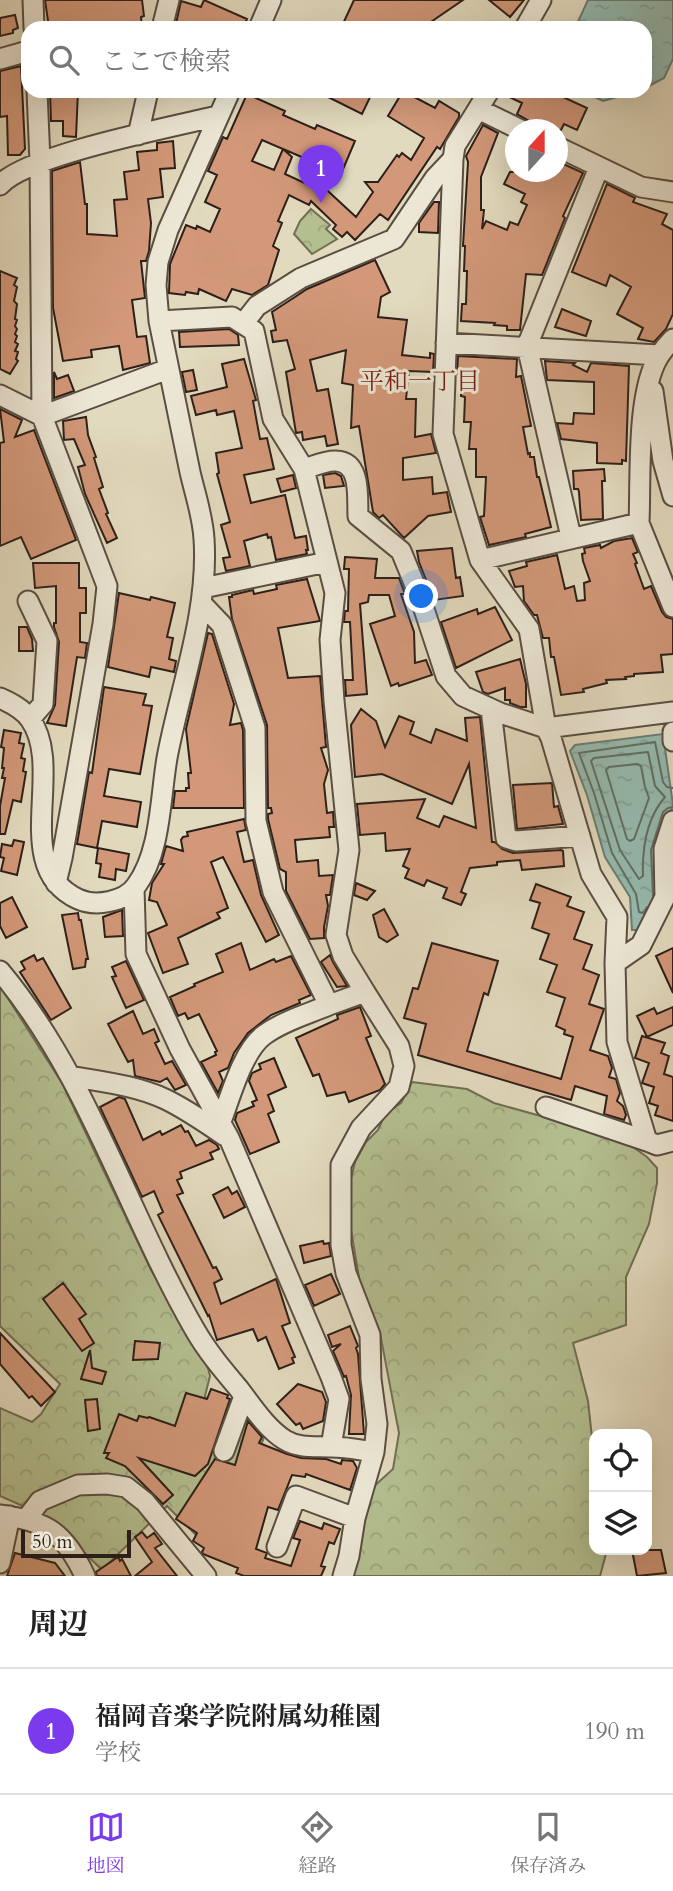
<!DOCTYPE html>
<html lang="ja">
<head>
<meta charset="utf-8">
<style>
	body { margin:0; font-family:Cardo,"Noto Serif JP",serif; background:#f2f2f2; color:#222 }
	.controls { position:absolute; right:21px; bottom:21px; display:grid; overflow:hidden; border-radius:14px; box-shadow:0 7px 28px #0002 }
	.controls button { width:63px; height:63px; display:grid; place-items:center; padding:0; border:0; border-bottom:2px solid #e0e0e0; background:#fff; color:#222; font:35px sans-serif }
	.compass { position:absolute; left:505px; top:119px; width:63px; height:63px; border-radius:50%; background:#fff; box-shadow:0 7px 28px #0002; rotate:21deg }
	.scale { position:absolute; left:21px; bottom:18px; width:110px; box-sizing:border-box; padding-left:7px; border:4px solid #2d1f19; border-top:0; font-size:19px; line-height:24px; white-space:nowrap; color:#2d1f19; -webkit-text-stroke:5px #ece7d5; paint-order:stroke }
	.you { position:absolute; left:422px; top:597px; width:24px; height:24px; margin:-18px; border:5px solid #fff; border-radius:50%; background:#1a73e8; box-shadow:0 0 0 10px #1a73e833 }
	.badge { display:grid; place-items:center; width:46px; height:46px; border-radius:50%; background:#7c3aed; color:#fff; font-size:23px; font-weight:700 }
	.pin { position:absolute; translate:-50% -58px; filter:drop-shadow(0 2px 4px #0008) }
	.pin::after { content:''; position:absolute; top:37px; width:24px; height:21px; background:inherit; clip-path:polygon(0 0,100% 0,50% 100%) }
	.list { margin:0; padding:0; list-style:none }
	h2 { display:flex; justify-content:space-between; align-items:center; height:91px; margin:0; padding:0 28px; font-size:30px }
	h2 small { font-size:23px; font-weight:400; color:#767676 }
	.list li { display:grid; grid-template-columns:46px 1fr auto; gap:21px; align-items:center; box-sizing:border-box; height:126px; padding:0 28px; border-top:2px solid #e0e0e0 }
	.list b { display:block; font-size:26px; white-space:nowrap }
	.list p { margin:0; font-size:23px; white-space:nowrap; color:#767676 }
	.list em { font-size:23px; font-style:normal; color:#767676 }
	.icon { flex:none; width:38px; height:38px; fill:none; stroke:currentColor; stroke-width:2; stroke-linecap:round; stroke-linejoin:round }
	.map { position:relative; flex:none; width:673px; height:1576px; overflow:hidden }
	.search { position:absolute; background:#fff; box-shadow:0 7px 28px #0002; left:21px; right:21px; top:21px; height:77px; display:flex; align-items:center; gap:18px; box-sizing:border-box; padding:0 24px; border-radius:21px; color:#767676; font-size:26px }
	.sheet { height:217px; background:#fff }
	nav { display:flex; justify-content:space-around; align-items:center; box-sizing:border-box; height:98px; border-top:2px solid #e0e0e0; background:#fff; font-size:19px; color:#767676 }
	nav a { display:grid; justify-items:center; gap:4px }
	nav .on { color:#7c3aed }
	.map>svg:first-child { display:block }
	.forest { fill:url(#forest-crowns); stroke:#706f54; stroke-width:2 }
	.water { fill:url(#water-ripples); stroke:#6b7d74; stroke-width:2 }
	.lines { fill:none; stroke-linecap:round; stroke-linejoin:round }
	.shore { stroke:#616d64; stroke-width:2 }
	.building { fill:#d29879; stroke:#2d1f19; stroke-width:2; fill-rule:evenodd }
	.minor-casing { stroke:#5a4e42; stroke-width:23 }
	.minor { stroke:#ece7d5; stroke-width:19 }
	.labels { text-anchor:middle; stroke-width:6; stroke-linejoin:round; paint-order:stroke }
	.neighbourhood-label { font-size:24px; fill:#7a1f14; stroke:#ece7d5 }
</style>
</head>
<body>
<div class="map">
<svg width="673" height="1576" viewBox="0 0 673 1576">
	<defs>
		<pattern id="forest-crowns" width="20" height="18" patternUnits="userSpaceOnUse" patternTransform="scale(1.75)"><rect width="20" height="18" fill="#b4bf90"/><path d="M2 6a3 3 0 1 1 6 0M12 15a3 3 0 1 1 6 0" fill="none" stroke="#9ba47c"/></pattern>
		<pattern id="water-ripples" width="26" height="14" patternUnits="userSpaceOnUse" patternTransform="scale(1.75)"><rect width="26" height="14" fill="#95bbb0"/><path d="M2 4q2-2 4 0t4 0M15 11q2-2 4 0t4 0" fill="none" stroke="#81a097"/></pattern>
	</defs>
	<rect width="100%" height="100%" fill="#e2dabe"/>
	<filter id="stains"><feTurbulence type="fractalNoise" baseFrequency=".00286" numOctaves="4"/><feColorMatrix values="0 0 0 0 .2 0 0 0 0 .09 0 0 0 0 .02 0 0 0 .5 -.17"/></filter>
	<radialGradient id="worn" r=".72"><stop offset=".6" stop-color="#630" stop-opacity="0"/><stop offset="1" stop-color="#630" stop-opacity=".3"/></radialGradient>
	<path class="forest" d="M 311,209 L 330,225 L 326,229 L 337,239 L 312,254 L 294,234 L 300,221 Z
		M 0,986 L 62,1083 L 151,1270 L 208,1368 L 210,1376 L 205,1396 L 210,1422 L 249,1419 L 266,1432 L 219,1558 L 167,1506 L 102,1570 L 48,1517 L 0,1496 L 0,1408 L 32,1422 L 41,1414 L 60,1384 L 0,1326 Z
		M 412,1082 L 467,1089 L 494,1103 L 580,1127 L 630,1145 L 647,1157 L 657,1168 L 657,1183 L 649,1224 L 626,1277 L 626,1325 L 573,1343 L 588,1401 L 594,1456 L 594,1550 L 607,1550 L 600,1576 L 351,1576 L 360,1499 L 393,1469 L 399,1433 L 380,1333 L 361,1289 L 349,1218 L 350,1183 L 355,1162 L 366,1142 L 378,1130 L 385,1114 L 401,1103 Z"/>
	<path class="water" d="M 588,0 L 673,0 L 673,59 L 664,78 L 645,88 L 645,28 L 575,28 Z
		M 582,91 L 639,91 L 603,101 Z
		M 663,734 L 673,805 L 658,850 L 660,899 L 643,930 L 632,930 L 630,897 L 605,857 L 587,795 L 570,751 L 575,745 Z"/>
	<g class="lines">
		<path class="shore" d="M 648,752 L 655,786 L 665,797 C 646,819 642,847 643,876 L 639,879 L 620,850 L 591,761 L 594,758 Z
			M 637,764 L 641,766 L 645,787 L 649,798 L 634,839 L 630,841 L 627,839 L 606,770 L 609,767 Z
			M 653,896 L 651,850 L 663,812 L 668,808 L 673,807
			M 647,907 L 643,913 L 639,912 L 636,894 L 612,853 L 594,793 L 579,753 L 655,742 L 663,782 L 667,787 L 673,788"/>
	</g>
	<path class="building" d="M 45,0 L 142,0 L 144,16 L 141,17 L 142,28 L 49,28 Z
		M 204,0 L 247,19 L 243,28 L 175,28 L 181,1 L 201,7 Z
		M 354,0 L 463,0 L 422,28 L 341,28 Z
		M 489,0 L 524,0 L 510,17 Z
		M 15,15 L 18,28 L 13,30 L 13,33 L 0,36 L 0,18 Z
		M 21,66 L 25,149 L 20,155 L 8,155 L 7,116 L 0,117 L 0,71 Z
		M 63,91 L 78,91 L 76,137 L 63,136 L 63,121 L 51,121 L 50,92 Z
		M 316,91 L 373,91 L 362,114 Z
		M 403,91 L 435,108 L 439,101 L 459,113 L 459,117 L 440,149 L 437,147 L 388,220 L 380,214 L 355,240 L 347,232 L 342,237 L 333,229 L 336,225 L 311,201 L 309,205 L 289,195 L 278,221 L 282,223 L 273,246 L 279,250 L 268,285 L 252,295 L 232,289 L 226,301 L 199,289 L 198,294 L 186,292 L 185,295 L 169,293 L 170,264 L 186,225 L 196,229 L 197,226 L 210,232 L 220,209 L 205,202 L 217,175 L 208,171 L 223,137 L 227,139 L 247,94 L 285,111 L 283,115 L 315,129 L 317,125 L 355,141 L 341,174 L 283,149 L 292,157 L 285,174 L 313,187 L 316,180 L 356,217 L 373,192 L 365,182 L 378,182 L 397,155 L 399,157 L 402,153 L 411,160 L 424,138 L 388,116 ZM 262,140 L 283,149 L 274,170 L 252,161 Z
		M 501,91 L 550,91 L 587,108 L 577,130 L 564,124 L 561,130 L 545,130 L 517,114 L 522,103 L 501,93 Z
		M 483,125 L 498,133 L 481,177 L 481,210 L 484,210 L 482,229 L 486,221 L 507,230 L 510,222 L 518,225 L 527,205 L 521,202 L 525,194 L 504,184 L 510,172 L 557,172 L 557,161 L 583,173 L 563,216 L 565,218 L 542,275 L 526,274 L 520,330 L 507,330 L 507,326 L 494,325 L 495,323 L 461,321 L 462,304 L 466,304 L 467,271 L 464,271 L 465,246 L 463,246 L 468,162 L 466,156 Z
		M 173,141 L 175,168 L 160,169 L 163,197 L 148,199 L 151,223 L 149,251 L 146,261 L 141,261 L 145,298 L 132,300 L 137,337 L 146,336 L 150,363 L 123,370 L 119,346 L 91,350 L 92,357 L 63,361 L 53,308 L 52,171 L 80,162 L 85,204 L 87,204 L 87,234 L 117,236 L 114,200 L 127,199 L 124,172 L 139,170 L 137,152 L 157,150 L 157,143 Z
		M 607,184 L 635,198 L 633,202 L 667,214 L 662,224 L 673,230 L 673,314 L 666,329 L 654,342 L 638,339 L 643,328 L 617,314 L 631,287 L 610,275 L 606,286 L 572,272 Z
		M 434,202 L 439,202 L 438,233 L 419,232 L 419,223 Z
		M 375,260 L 390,292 L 381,297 L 378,317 L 407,320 L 402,355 L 430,358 L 430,353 L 434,354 L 433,372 L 409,371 L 406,399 L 416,399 L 415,437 L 431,434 L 436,453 L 403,458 L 403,480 L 432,477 L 433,494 L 447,492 L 451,512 L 428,516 L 404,538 L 383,515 L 379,518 L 373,512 L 359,426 L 351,428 L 353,385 L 342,383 L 346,350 L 310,360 L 317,391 L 328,389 L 338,444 L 327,446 L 325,436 L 303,440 L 302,432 L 296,433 L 286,372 L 295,369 L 287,340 L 273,342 L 271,331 L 276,330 L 272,312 L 295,297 L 307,289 Z
		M 0,271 L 17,278 L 14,285 L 17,287 L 14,301 L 17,304 L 15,319 L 17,320 L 15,326 L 17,329 L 15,334 L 17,336 L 15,342 L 18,344 L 15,351 L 18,352 L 16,359 L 18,361 L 10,374 L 0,369 Z
		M 562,309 L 591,321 L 586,336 L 555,327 Z
		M 229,329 L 238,335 L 239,345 L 180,347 L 179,332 Z
		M 458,356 L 517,359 L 516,377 L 521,376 L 531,426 L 523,427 L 528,454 L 530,453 L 530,457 L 534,457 L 537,477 L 539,477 L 551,527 L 525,534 L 526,537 L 489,545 L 480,517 L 484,516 L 486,477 L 476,477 L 476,449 L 469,449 L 471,422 L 464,422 L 465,397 L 461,396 L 462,374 L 457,374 Z
		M 244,359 L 256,400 L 253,401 L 260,439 L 267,438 L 274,469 L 244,475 L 251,503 L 285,495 L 295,538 L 306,536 L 308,550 L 306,550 L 307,554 L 276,560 L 271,537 L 268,538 L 267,534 L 244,541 L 250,566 L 226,571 L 223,558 L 230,557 L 221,525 L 230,522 L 217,474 L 219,473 L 216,453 L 242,448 L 234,411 L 217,415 L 216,410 L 196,415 L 191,396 L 227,387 L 222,364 Z
		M 545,361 L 575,363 L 573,365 L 587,372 L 591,363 L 629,366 L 626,461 L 622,460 L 622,464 L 597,463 L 597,443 L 561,439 L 557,423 L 573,424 L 574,413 L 594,414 L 594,382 L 547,380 Z
		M 193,370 L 197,390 L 186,392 L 182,372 Z
		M 54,372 L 57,379 L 68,375 L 74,391 L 54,398 Z
		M 0,409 L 22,420 L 15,437 L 34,430 L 76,540 L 31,559 L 21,537 L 0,546 L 0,443 L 4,442 Z
		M 86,417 L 88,435 L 96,457 L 94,458 L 103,487 L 99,489 L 108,513 L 106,514 L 117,538 L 107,543 L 85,494 L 78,467 L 85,465 L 74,439 L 64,440 L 63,421 Z
		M 604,469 L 605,481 L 602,481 L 603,519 L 581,520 L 579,492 L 578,489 L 574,489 L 573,471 Z
		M 335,473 L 341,476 L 344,486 L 325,488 L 323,475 Z
		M 293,475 L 296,488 L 281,492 L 277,479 Z
		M 632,538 L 638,552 L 633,554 L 637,563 L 635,564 L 644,589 L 651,586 L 662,612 L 666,617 L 673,619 L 673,654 L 661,655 L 663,672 L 634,674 L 634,676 L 625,677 L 626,679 L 606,680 L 607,683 L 583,689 L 584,692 L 561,695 L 554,657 L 551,657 L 549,638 L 543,638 L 537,615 L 534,615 L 524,601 L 523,586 L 515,587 L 509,571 L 527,566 L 526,562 L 557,555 L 565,589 L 574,586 L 577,601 L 585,600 L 584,583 L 590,581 L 583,561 L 582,554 L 585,553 L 584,548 L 600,545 L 601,548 L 614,541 Z
		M 452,548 L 456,578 L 460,577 L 463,596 L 434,600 L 419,562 L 417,551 Z
		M 345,557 L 377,559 L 375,578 L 399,578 L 405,594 L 401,594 L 414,632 L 415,663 L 426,660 L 432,675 L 399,686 L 398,683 L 391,686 L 370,624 L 395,616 L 389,595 L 369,595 L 368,602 L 360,604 L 367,694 L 346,696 L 345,680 L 353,680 L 350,622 L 344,622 L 345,611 L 348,611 L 349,569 L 344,569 Z
		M 33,563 L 79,563 L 79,588 L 86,588 L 86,613 L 80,613 L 80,642 L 87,643 L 85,658 L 77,657 L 66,726 L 47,723 L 55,705 L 59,642 L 54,627 L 54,623 L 56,623 L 56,586 L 35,588 Z
		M 307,579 L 320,621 L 278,628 L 288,678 L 320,676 L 326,747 L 321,748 L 328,770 L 324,784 L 327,813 L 333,812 L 334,827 L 329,827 L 330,837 L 295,840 L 297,862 L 318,860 L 319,876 L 333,875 L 330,895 L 326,895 L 328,906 L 324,927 L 324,938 L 310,939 L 286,891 L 286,872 L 280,869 L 268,819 L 268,814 L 272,813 L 271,808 L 268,808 L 267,725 L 232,619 L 229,597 L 232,597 L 232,595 L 253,590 L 254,594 L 277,589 L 276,585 Z
		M 119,593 L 150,600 L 151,597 L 175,603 L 167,637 L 173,638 L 169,659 L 176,661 L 174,672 L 151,667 L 149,677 L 108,667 Z
		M 495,607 L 512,640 L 456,668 L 441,622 L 477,609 L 478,614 Z
		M 19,627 L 27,627 L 32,639 L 33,651 L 19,651 Z
		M 208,633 L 212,634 L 234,704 L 230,725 L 241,723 L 243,730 L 244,808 L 173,808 L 175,791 L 186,791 L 186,788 L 189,788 L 188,773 L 191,773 L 186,729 Z
		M 520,659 L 526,684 L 526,707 L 520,707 L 510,703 L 510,700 L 505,700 L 505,688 L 488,694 L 483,692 L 476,672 Z
		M 104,687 L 146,694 L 143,705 L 152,706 L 140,774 L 109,769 L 104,796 L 141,802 L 137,827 L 102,821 L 97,848 L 77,844 L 89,772 L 92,773 Z
		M 361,709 L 376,721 L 385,747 L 399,716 L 414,722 L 410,734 L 431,743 L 436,729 L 467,741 L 465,718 L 480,717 L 492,842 L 495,842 L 502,849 L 513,853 L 561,850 L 563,851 L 564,866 L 522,870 L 520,860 L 497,862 L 497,865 L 470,868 L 461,892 L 466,894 L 461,905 L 443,898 L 447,888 L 427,880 L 424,886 L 405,878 L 409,869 L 403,866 L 410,849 L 386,851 L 385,833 L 360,835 L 357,804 L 425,799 L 417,818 L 439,827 L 444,816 L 476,828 L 469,764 L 452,804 L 382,774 L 355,777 L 351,725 Z
		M 4,730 L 21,733 L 19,743 L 24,744 L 21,758 L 25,759 L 23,771 L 26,772 L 21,802 L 13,800 L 5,834 L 0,834 L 0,806 L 5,778 L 2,778 L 4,768 L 2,768 L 4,748 L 1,747 Z
		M 552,783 L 554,807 L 558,806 L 563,824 L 517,829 L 513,785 Z
		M 244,819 L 246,830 L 237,832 L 244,862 L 253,860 L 261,895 L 279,935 L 266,942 L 223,857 L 211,862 L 228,908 L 217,913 L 220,918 L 178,938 L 188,964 L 163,973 L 148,933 L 167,925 L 157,902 L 149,900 L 152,883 L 164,864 L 161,864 L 166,846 L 183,851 L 181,840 L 183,837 L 188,836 L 187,832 Z
		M 14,840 L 24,842 L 17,875 L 1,871 L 4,858 L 0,857 L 2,844 L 12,846 Z
		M 98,848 L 129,854 L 126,871 L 116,869 L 115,880 L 99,877 L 101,864 L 96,863 Z
		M 356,883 L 375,891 L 367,900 L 354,895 Z
		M 536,884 L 571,897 L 567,906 L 584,912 L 574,939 L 592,945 L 583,969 L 599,975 L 589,1004 L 604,1009 L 590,1050 L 608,1056 L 612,1068 L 609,1077 L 616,1079 L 620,1093 L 617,1101 L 623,1106 L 626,1115 L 624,1120 L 604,1114 L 607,1096 L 575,1086 L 571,1100 L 418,1055 L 426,1024 L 404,1018 L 413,988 L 418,989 L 432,943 L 498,961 L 488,995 L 484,993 L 467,1051 L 561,1079 L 573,1037 L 564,1034 L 565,1030 L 556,1026 L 565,998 L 547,992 L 557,965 L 540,959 L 549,934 L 532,928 L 540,903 L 530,900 Z
		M 12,897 L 27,927 L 6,938 L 0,926 L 0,903 Z
		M 384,909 L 398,935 L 387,942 L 379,937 L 373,915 Z
		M 122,910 L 123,936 L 105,937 L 103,917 Z
		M 78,913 L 79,920 L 81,920 L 88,959 L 86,959 L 85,967 L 73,969 L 62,915 Z
		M 241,943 L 250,970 L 274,959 L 276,962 L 291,956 L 311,995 L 299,1000 L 300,1003 L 271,1015 L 248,1033 L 234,1053 L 228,1068 L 219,1072 L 223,1081 L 218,1093 L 201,1062 L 216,1055 L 215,1052 L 217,1051 L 199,1014 L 188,1019 L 185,1013 L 178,1016 L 170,997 L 195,986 L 194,984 L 223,972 L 216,954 Z
		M 673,948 L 673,993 L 656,956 Z
		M 34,955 L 37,961 L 43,958 L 71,1008 L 51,1020 L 20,972 L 25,969 L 21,962 Z
		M 330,955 L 333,962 L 347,986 L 337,987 L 321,962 Z
		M 126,961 L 144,1000 L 126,1008 L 112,977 L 116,976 L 112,967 Z
		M 360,1007 L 371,1036 L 366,1038 L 385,1084 L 380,1090 L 349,1102 L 345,1092 L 327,1096 L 319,1074 L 313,1076 L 296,1038 L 338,1019 L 337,1015 Z
		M 673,1007 L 673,1025 L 647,1037 L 637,1016 L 654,1008 L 657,1014 Z
		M 133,1011 L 143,1034 L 154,1029 L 159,1041 L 155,1043 L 165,1064 L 172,1061 L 186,1085 L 175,1090 L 167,1078 L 160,1082 L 135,1076 L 133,1060 L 128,1062 L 108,1024 Z
		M 642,1036 L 665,1043 L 661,1053 L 669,1056 L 664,1074 L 673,1077 L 673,1121 L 655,1115 L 658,1106 L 649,1103 L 654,1087 L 642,1083 L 649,1063 L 635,1058 Z
		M 274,1058 L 286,1087 L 268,1095 L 274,1111 L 268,1114 L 279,1142 L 250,1154 L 235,1120 L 237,1113 L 254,1106 L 252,1102 L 257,1100 L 249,1081 L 252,1073 L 261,1069 L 259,1064 Z
		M 119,1097 L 125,1099 L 143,1140 L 160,1131 L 162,1135 L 181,1125 L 185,1132 L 188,1131 L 196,1146 L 209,1140 L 217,1145 L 219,1149 L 210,1153 L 213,1159 L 180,1172 L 182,1178 L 177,1180 L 183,1193 L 177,1195 L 213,1268 L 216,1267 L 222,1279 L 214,1283 L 221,1304 L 276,1279 L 290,1323 L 282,1326 L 295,1357 L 292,1358 L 294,1363 L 279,1369 L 266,1337 L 258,1341 L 253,1329 L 217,1340 L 209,1315 L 208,1316 L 158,1215 L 163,1212 L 154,1191 L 142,1197 L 100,1107 Z
		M 228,1187 L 232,1194 L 237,1191 L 245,1207 L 224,1218 L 213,1195 Z
		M 323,1241 L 324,1244 L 329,1243 L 331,1256 L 304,1263 L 300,1246 Z
		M 331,1274 L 340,1294 L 314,1306 L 305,1285 Z
		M 63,1283 L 86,1314 L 79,1319 L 94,1343 L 82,1351 L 43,1299 Z
		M 350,1326 L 358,1346 L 356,1348 L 358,1354 L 364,1434 L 349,1434 L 351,1395 L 346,1376 L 344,1377 L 333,1351 L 341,1344 L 332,1347 L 328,1335 Z
		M 0,1333 L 55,1392 L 41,1406 L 32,1396 L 29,1398 L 0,1364 Z
		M 135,1341 L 160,1343 L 158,1359 L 133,1360 Z
		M 90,1350 L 92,1368 L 106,1372 L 102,1384 L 81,1379 Z
		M 298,1384 L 322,1392 L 326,1402 L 323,1421 L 303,1429 L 300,1423 L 296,1425 L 277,1404 Z
		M 211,1389 L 228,1395 L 227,1398 L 230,1399 L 208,1464 L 195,1476 L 139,1458 L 173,1495 L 163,1504 L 125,1466 L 106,1458 L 109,1453 L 104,1453 L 119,1414 L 137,1421 L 139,1416 L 148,1418 L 149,1417 L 175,1426 L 186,1393 L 207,1399 Z
		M 97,1399 L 100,1429 L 88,1431 L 85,1400 Z
		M 248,1421 L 262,1437 L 259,1443 L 287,1454 L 301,1458 L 326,1459 L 341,1464 L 342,1460 L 353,1461 L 357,1468 L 350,1490 L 306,1474 L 305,1477 L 292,1475 L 278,1510 L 268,1507 L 256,1549 L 267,1553 L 265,1558 L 291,1566 L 300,1540 L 293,1538 L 300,1521 L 322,1529 L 324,1523 L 340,1529 L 334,1544 L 329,1542 L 321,1566 L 325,1567 L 321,1576 L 244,1576 L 236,1573 L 238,1568 L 203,1554 L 202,1552 L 204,1548 L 193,1541 L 197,1533 L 176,1519 L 215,1459 L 235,1465 Z
		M 142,1532 L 147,1538 L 154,1533 L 162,1544 L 155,1548 L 177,1576 L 135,1576 L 152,1562 L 135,1537 Z
		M 632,1550 L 661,1550 L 666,1573 L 637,1576 Z
		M 15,1553 L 55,1563 L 65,1576 L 7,1576 Z
		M 118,1557 L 120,1561 L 122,1559 L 131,1576 L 97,1576 L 96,1572 Z"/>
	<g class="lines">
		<g class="minor-casing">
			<path id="minor" d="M 33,0 L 34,28
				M 162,28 L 169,0
				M 259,28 L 271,0
				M 525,28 L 541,0
				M 0,59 L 28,51
				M 37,91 L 40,162 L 42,416 L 107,586 L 103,624 L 62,858 L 56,883
				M 489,91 L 478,109 L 521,130
				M 478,109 L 455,146 L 453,159 L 443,434 L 480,560 L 529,629 L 546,728 L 551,738 L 591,874 L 617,917 L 615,963 L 617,1042 L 647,1141 L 657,1145 L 673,1141
				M 138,135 L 148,91
				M 558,147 L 641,187 L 673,192
				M 0,185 C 26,155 173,127 217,116
				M 159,321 L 232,317 L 254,331 L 273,419 L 304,469 L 335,593 L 330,640 L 334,701 L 349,850 L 336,935 L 343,956 L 365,992
				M 243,324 L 257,306 L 301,278 L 394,239 L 435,178 L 453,159
				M 446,343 L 659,355
				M 653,391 L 663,461 L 673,496
				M 0,395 L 42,416 L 168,369
				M 304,469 C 314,466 327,460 336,461 C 362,462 357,498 358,516 L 401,551 L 421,600 L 446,676 L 463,696 L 500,713 L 546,728 L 673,712
				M 639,523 L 673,607
				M 571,537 L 527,346 L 599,167
				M 480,560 L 639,523 C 641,478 636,393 659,356 C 663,350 668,344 673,339
				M 203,588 L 327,562
				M 28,601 L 47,641 L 43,704 L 30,719
				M 201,603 L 222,625 L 255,728 L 256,821 L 273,892 L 329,1005 L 365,992 L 399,1046 L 404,1066 L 399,1087 L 361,1128 L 341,1165 L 341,1245 L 346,1273 L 370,1335 L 371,1379 L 377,1424 L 374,1452 L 355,1518 L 349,1556 L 343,1576
				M 0,698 C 11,703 23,709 30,719 C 66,769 9,867 78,899 C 95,907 125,902 136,886 C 161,852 160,799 167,758 C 180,688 209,612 204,539 C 203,517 195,494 190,472 C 180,422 169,372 159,321 L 156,285 L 158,262 L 168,230 L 230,91
				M 491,709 L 506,838 L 516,841 L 580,836
				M 673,732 L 673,741
				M 134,889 L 136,954 L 180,1049 L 229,1138 L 331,1377 L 339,1399 L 331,1447
				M 615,963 L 641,945 L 665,897 L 664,849 L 673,821
				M 0,971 C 88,1076 127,1212 195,1330 C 207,1351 223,1370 239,1389 C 252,1406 267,1429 285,1440 C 300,1449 316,1446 332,1447 C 346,1447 360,1450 374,1452
				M 70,1076 C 102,1082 135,1085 165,1099 C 186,1109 206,1123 225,1136
				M 546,1107 L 647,1141
				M 220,1124 C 230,1099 242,1051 264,1035 C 283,1021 308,1014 329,1005
				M 224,1451 L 244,1396
				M 0,1515 C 47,1521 65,1533 85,1576
				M 27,1518 L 40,1501 L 78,1485 L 107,1484 L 126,1487 L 145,1502 L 206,1576
				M 277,1547 L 296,1496 L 355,1518
				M 0,1563 L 10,1516"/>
		</g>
		<use href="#minor" class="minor"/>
	</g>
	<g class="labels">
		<g class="neighbourhood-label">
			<text x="420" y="389">平和一丁目</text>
		</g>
	</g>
	<rect width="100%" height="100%" filter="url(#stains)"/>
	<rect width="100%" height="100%" fill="url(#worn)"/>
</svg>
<div class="controls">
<button><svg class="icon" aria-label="locate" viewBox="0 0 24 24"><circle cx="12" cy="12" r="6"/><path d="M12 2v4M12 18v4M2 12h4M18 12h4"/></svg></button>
<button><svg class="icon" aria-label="layers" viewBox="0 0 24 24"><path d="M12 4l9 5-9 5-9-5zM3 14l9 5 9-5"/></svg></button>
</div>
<svg class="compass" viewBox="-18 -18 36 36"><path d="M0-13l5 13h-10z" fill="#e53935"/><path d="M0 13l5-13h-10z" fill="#767676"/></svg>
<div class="scale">50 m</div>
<div class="you"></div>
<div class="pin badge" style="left:321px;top:203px">1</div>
<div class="search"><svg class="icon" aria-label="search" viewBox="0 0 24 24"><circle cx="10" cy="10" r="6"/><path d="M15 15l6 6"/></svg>ここで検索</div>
</div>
<section class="sheet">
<h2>周辺<small></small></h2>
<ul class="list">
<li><span class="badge">1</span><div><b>福岡音楽学院附属幼稚園</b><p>学校</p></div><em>190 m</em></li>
</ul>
</section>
<nav>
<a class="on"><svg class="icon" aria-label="map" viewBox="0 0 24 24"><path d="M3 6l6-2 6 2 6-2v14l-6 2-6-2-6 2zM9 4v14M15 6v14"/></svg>地図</a>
<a><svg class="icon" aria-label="directions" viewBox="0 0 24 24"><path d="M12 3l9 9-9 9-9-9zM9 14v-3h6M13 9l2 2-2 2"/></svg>経路</a>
<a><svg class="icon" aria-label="saved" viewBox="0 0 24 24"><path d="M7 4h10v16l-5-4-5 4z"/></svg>保存済み</a>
</nav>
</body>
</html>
